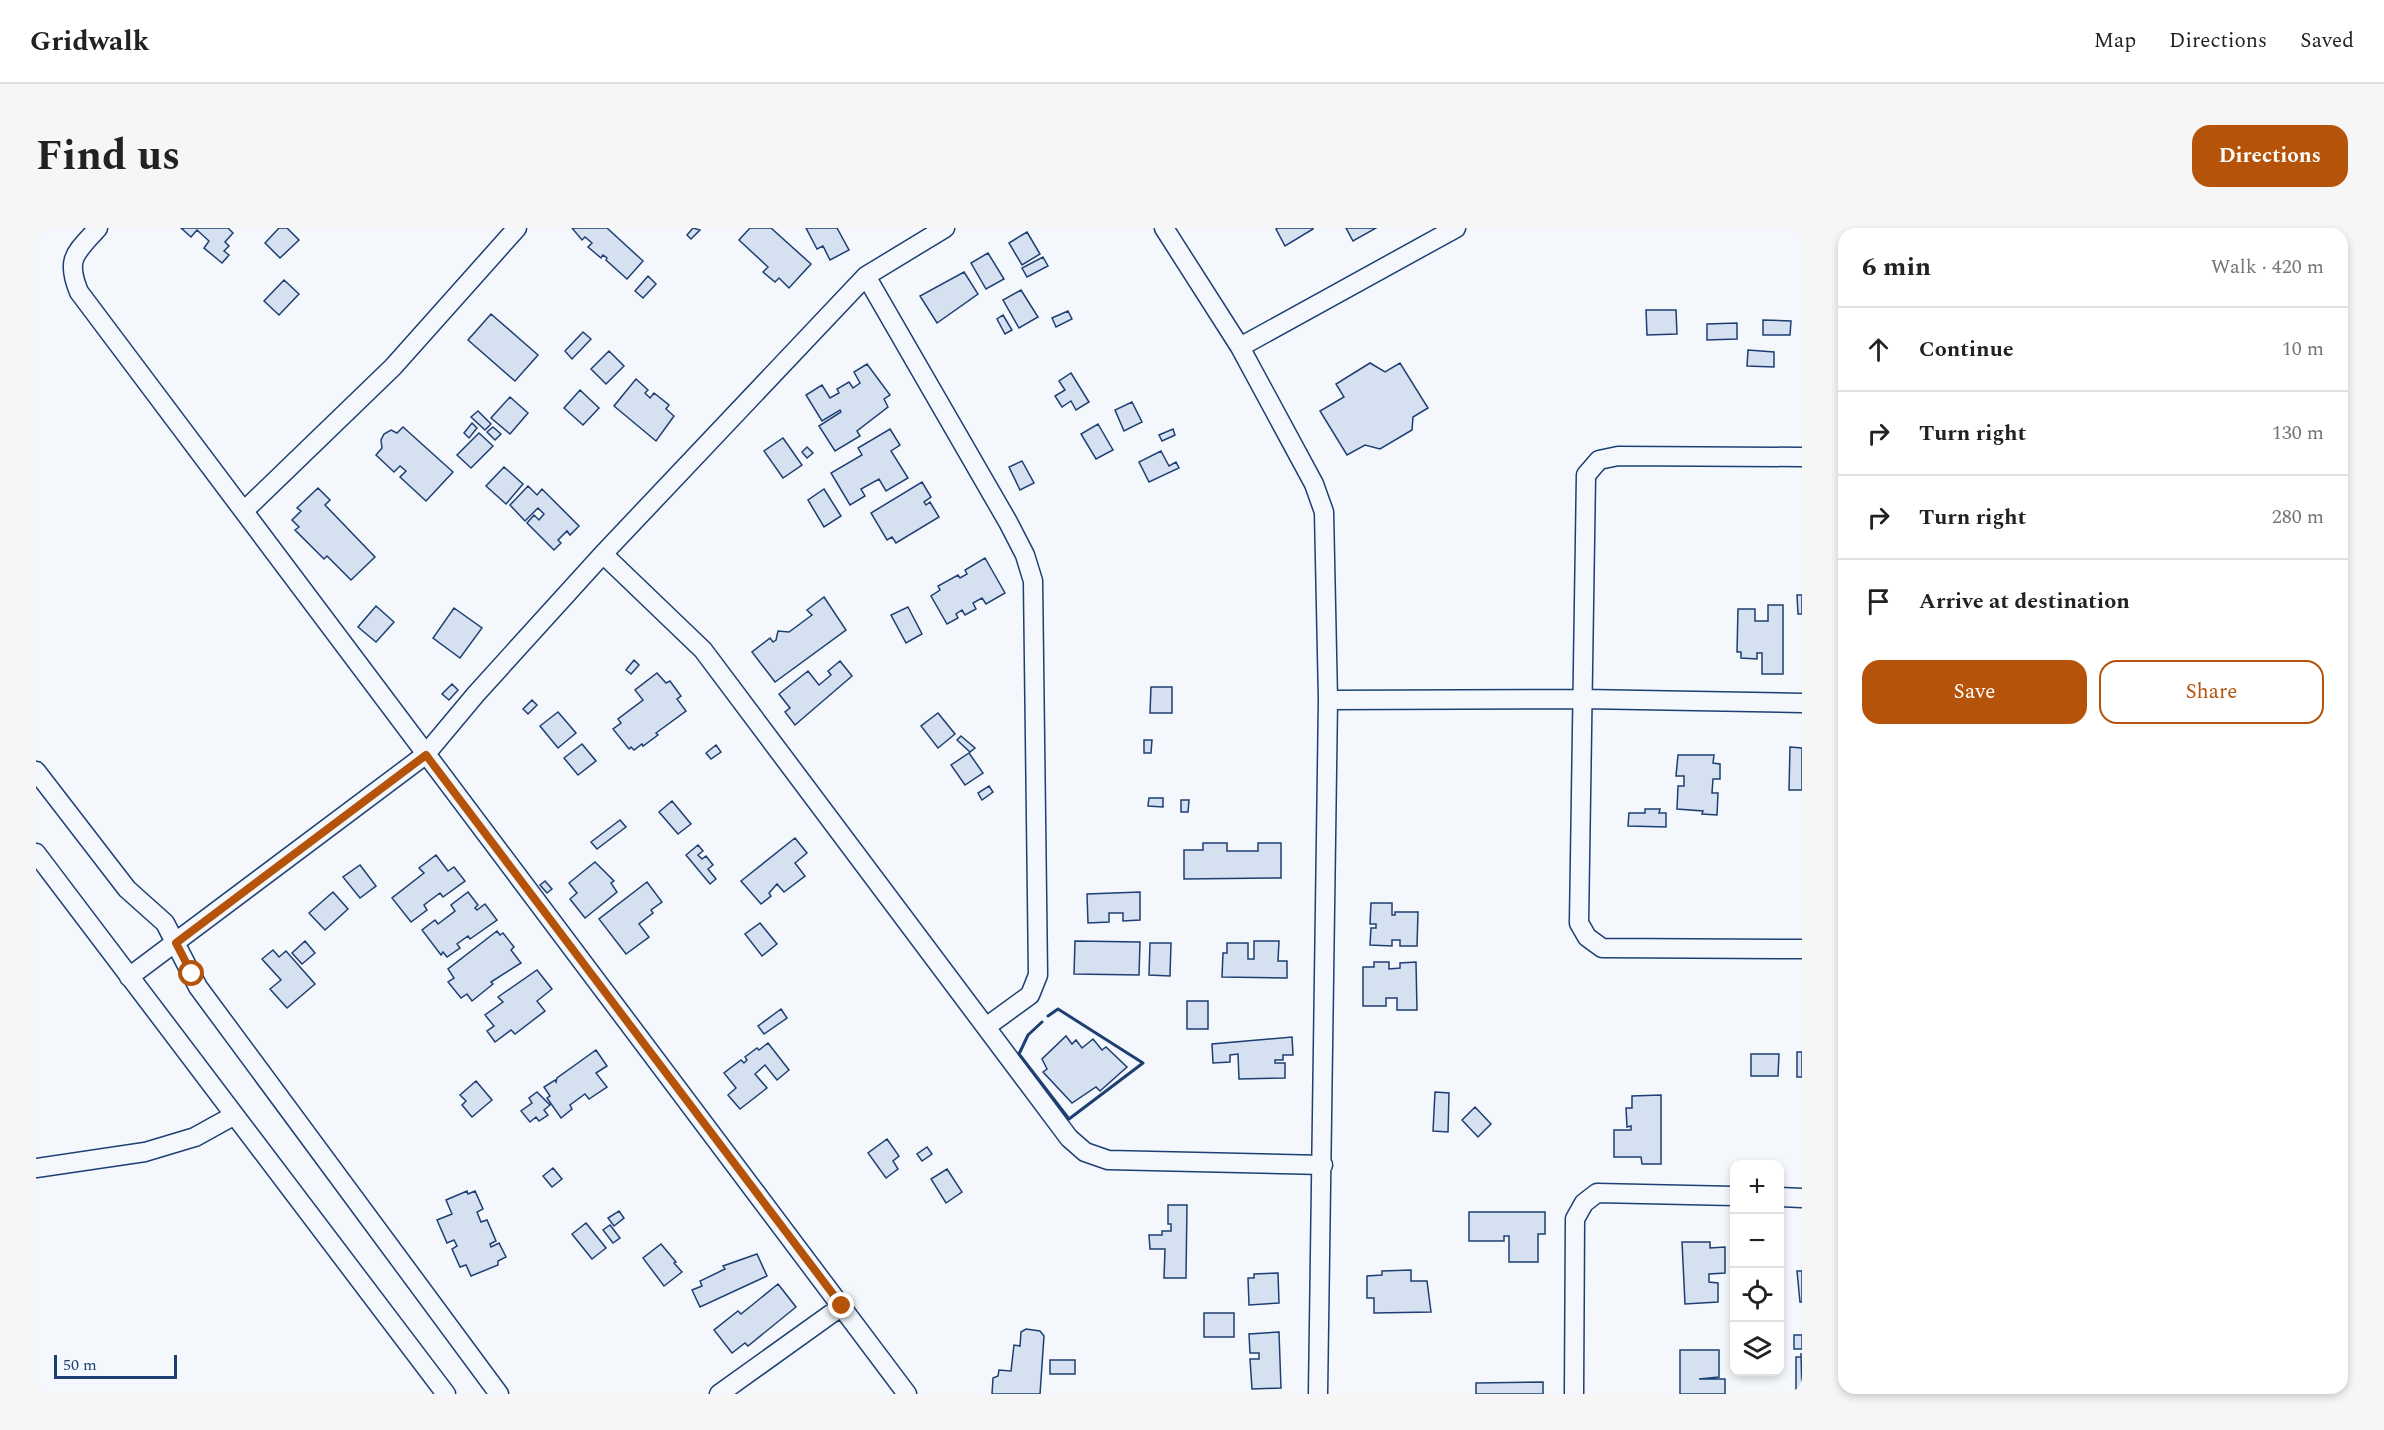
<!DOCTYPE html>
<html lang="en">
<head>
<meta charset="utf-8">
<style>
	body { margin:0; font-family:Spectral,serif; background:#f6f6f6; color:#222 }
	.controls { position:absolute; right:18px; bottom:18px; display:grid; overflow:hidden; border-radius:12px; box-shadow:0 3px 9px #0003 }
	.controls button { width:54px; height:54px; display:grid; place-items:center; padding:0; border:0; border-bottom:2px solid #e0e0e0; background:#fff; color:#222; font:30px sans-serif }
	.scale { position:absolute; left:18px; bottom:15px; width:123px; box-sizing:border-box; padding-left:6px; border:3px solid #1d3f73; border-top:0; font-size:16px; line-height:21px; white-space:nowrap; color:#1d3f73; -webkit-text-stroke:4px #f4f7fb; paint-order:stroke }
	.stop { position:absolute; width:18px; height:18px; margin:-14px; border:4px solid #b45309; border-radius:50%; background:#fff }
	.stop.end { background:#b45309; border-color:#fff; box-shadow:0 2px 6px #0008 }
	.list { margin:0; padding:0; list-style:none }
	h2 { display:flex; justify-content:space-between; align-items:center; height:78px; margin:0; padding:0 24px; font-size:26px }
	h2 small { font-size:20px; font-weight:400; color:#767676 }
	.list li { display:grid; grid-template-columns:39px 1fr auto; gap:18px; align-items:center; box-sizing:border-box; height:84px; padding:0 24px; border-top:2px solid #e0e0e0 }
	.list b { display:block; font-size:22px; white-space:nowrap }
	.list em { font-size:20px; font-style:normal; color:#767676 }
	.actions { display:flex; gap:12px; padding:18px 24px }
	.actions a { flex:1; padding:14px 0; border:2px solid #b45309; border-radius:18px; text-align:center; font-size:21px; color:#b45309 }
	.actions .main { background:#b45309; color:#fff }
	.icon { flex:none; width:33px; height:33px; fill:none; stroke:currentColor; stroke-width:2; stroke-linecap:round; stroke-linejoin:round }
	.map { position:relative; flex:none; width:1766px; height:1166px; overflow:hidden; border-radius:18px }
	header { display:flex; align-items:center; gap:36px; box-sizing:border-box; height:84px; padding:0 30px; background:#fff; border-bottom:2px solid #e0e0e0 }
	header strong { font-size:28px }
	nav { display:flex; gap:33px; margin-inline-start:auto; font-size:21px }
	.intro { display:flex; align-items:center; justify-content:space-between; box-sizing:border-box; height:144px; padding:0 36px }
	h1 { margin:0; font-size:42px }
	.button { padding:15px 27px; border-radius:18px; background:#b45309; color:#fff; font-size:21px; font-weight:700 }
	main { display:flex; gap:36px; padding:0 36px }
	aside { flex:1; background:#fff; border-radius:18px; box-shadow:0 3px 9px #0003 }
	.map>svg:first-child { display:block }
	.building { fill:#d5e0f0; stroke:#1d3f73; stroke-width:1.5 }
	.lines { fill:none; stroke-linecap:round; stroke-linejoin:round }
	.minor-casing { stroke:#1d3f73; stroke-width:21 }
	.minor { stroke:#f4f7fb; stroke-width:18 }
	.wall { stroke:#1d3f73; stroke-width:3 }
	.route { stroke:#b45309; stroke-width:8 }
</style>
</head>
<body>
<header>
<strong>Gridwalk</strong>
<nav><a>Map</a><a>Directions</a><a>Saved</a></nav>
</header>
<div class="intro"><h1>Find us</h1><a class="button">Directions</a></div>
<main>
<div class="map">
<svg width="1766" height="1166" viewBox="0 0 1766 1166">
	<rect width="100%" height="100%" fill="#f4f7fb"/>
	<path class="building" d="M 145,0 L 192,0 L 197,5 L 189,14 L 193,18 L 188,23 L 193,27 L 186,35 L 168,20 L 173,13 L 161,2 L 155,9 Z
		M 243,0 L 251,0 L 263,12 L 244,30 L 229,15 Z
		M 536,0 L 571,0 L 607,33 L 591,51 L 570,32 L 571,30 L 567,27 L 565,30 L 552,19 L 556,15 L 549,9 L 546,12 Z
		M 657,0 L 664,2 L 655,11 L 651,7 Z
		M 714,0 L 735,0 L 775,36 L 753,60 L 743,50 L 739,54 L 727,44 L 732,39 L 703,12 Z
		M 770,0 L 801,0 L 813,22 L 794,32 L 787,18 L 781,21 Z
		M 1242,0 L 1277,0 L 1277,1 L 1249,18 L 1240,1 Z
		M 1310,0 L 1340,0 L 1317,13 Z
		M 991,4 L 1004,26 L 986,37 L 973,15 Z
		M 952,25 L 968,51 L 950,61 L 935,35 Z
		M 1007,29 L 1012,38 L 991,49 L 986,40 Z
		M 928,44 L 942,66 L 901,95 L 884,68 Z
		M 612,48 L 620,56 L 607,70 L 599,63 Z
		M 248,52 L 263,66 L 243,87 L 228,73 Z
		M 985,62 L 1002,89 L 983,100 L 967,72 Z
		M 1610,82 L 1640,82 L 1641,106 L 1611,107 Z
		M 1032,83 L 1036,91 L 1020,99 L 1016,90 Z
		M 455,86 L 502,127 L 479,153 L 432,112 Z
		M 967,87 L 976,102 L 969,106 L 961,91 Z
		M 1727,92 L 1755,93 L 1754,107 L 1727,107 Z
		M 1701,95 L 1701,111 L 1671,112 L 1671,96 Z
		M 547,104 L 555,111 L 536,131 L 529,123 Z
		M 1712,122 L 1738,124 L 1738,139 L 1711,138 Z
		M 573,123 L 588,138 L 570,156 L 555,141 Z
		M 1334,135 L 1349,144 L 1364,135 L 1392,180 L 1377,189 L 1376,202 L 1344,221 L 1329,217 L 1311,227 L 1284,183 L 1308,169 L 1300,156 Z
		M 831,136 L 854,167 L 848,171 L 852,179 L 821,203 L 824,208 L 799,223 L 783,198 L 805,184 L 804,182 L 786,193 L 770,167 L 786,157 L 794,170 L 803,165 L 801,161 L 813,154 L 817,160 L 824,155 L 818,144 Z
		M 1035,145 L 1053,174 L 1040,182 L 1035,173 L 1026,179 L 1019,168 L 1029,162 L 1023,153 Z
		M 600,151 L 612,162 L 609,165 L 614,170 L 618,165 L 633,177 L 630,181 L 638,188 L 620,213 L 578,178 Z
		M 544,162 L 563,180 L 547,197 L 528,180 Z
		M 474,169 L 492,185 L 474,206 L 455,190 Z
		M 1096,174 L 1106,194 L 1088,203 L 1079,182 Z
		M 442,183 L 455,196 L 449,202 L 435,189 Z
		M 436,195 L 441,200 L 433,210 L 428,205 Z
		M 1062,196 L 1077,222 L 1060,231 L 1045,206 Z
		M 367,199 L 417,244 L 390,273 L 364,249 L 370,243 L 364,238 L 358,244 L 340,227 L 346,220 L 345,212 L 348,206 L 355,202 L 361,205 Z
		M 457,199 L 465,206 L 459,212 L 451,204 Z
		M 854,201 L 864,217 L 855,223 L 872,250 L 850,263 L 843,251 L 825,261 L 829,268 L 814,277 L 795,245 L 826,227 L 822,220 Z
		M 1137,201 L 1139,207 L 1126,213 L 1123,207 Z
		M 443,205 L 457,218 L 435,240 L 421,227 Z
		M 747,210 L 766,237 L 747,250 L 728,223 Z
		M 771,219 L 777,225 L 771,230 L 766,224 Z
		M 1125,223 L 1133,238 L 1140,234 L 1143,240 L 1113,254 L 1103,234 Z
		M 986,233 L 998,255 L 984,262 L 973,239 Z
		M 468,239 L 487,256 L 470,276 L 450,258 Z
		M 886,254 L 895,269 L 888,274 L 890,277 L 894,274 L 903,289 L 860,315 L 856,309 L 851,312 L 835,285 Z
		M 492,258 L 501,267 L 506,261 L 543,298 L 534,307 L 531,303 L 522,312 L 525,315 L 518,322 L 491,295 L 498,287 L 503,292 L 508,286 L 502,280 L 489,293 L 474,277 Z
		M 282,260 L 294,272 L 289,277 L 339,329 L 315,352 L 291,328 L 288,331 L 259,302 L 263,299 L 256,292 L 265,283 L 261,280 Z
		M 788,261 L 805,288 L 788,299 L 772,272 Z
		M 949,330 L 969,365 L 950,376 L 946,370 L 937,375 L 940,381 L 929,387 L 926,382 L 920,386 L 922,390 L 911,396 L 895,368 L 904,362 L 902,358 L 922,347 L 924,350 L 931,346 L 929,342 Z
		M 1761,367 L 1766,367 L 1766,386 L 1762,386 Z
		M 788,369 L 810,402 L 739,454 L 716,424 L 734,410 L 737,414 L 740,412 L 742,403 L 753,404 L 776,387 L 771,382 Z
		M 1732,377 L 1747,377 L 1747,446 L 1726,446 L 1726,425 L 1721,425 L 1721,431 L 1705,430 L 1705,424 L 1701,424 L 1702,381 L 1719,381 L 1719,393 L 1732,393 Z
		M 340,378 L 358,394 L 340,414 L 322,399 Z
		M 872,379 L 886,406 L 870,415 L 855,387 Z
		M 418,380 L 446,400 L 424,430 L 397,410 Z
		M 598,432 L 603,437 L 595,446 L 590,442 Z
		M 804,433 L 816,448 L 759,497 L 749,484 L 754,480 L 743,466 L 772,443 L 783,457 L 795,447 L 792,443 Z
		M 621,445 L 630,455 L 634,453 L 645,468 L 641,471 L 650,483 L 620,505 L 622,507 L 607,518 L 606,516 L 598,522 L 595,519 L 593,521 L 577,501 L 585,495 L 582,491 L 607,472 L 599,462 Z
		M 416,456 L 422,462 L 413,472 L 406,466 Z
		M 1115,459 L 1136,459 L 1136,485 L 1114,485 Z
		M 496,472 L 501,477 L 492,486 L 487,481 Z
		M 522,484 L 540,505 L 522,520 L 504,498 Z
		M 902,485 L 919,506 L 902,520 L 885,498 Z
		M 925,508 L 939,520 L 934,524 L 921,512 Z
		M 1108,512 L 1116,512 L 1115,525 L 1108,525 Z
		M 546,516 L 560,533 L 542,547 L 528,530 Z
		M 680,517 L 685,524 L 675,531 L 670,525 Z
		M 1754,519 L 1766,520 L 1766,562 L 1753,562 Z
		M 933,525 L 947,545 L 929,557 L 915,537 Z
		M 1642,527 L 1678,527 L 1677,535 L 1684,536 L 1684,551 L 1677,551 L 1676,565 L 1682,565 L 1681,587 L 1666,586 L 1667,583 L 1641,581 L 1642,558 L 1648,558 L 1648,548 L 1640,548 Z
		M 953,558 L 957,564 L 946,572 L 942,565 Z
		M 1113,570 L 1127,570 L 1127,579 L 1112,578 Z
		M 1145,572 L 1153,572 L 1152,584 L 1145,584 Z
		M 636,573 L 655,596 L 642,606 L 623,584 Z
		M 1609,581 L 1624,581 L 1623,585 L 1630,585 L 1630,599 L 1592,598 L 1593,585 L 1609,585 Z
		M 584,592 L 590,599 L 561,621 L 555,614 Z
		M 759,610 L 771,625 L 759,635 L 769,648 L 748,664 L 741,656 L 733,665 L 735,668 L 725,676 L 705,653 Z
		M 1167,615 L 1191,615 L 1191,623 L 1222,623 L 1222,615 L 1245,615 L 1245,650 L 1148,651 L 1148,622 L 1167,622 Z
		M 662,617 L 667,623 L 662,627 L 666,631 L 670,628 L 677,637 L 672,641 L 680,651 L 674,656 L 650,627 Z
		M 400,627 L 412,643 L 418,639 L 429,653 L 407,669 L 404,665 L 388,677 L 391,682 L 375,694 L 356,670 L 388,645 L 383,640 Z
		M 559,634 L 578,653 L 575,655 L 581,664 L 549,690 L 534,671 L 541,665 L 533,655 Z
		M 324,637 L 340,658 L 324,670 L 307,649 Z
		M 509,653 L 516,661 L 511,665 L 504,657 Z
		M 611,654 L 626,674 L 615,682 L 617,685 L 603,696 L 613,709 L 590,726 L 563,691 Z
		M 297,664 L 312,681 L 289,702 L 273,685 Z
		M 432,664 L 442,677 L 439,680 L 441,682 L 449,676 L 461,692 L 434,711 L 432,708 L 421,716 L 424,720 L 411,729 L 407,724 L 405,727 L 386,702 L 399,692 L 402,696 L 419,683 L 415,677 Z
		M 1104,664 L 1104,692 L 1087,693 L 1087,685 L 1073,685 L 1073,694 L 1052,695 L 1051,666 Z
		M 1335,675 L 1356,675 L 1356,687 L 1359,687 L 1359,684 L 1382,684 L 1381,718 L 1364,718 L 1364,712 L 1356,712 L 1356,718 L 1334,717 L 1335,700 L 1340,700 L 1340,696 L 1334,696 Z
		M 724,695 L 741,716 L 726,728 L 709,706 Z
		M 461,703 L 464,707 L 467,705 L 478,719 L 475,722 L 485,735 L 455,754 L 457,756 L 436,773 L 431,766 L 425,770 L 412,754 L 418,750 L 412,741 Z
		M 269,713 L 279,725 L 266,736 L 256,725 Z
		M 1039,713 L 1104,714 L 1103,747 L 1038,746 Z
		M 1218,713 L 1243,713 L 1242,733 L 1251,733 L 1251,750 L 1186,749 L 1187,725 L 1191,725 L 1191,715 L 1212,715 L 1212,731 L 1218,731 Z
		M 1114,715 L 1135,715 L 1134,748 L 1113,747 Z
		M 237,722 L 243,729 L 250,723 L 279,756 L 251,780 L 234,761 L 245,752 L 226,731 Z
		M 1338,734 L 1353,734 L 1353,741 L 1364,740 L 1364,735 L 1380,734 L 1381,782 L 1361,782 L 1361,770 L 1350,770 L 1350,778 L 1327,778 L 1327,739 L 1338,739 Z
		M 501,742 L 516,761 L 501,773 L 509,783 L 479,806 L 475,802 L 459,814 L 451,803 L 458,798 L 449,787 L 467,774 L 462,769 Z
		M 1151,773 L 1172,773 L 1172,801 L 1151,801 Z
		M 745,781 L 751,790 L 728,806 L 722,798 Z
		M 1030,808 L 1036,816 L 1040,812 L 1046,820 L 1057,811 L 1066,822 L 1070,819 L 1091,839 L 1064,863 L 1060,859 L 1036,875 L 1007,844 L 1011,841 L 1006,831 Z
		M 1256,809 L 1257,827 L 1247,827 L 1247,832 L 1239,832 L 1239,835 L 1249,835 L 1249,850 L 1203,851 L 1202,826 L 1194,827 L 1194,834 L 1177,835 L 1176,816 Z
		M 732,815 L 753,842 L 741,852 L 729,837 L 719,846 L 731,860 L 704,881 L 692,867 L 700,860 L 688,845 L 705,832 L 708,835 L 711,832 L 709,829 L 721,820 L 723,822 Z
		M 560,822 L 571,838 L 560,845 L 571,859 L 553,871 L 549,866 L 534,877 L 536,881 L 525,890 L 511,870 L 514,868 L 508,859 L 519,852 L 520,854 L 521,850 Z
		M 1761,824 L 1766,824 L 1766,849 L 1761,849 Z
		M 1715,826 L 1743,826 L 1742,848 L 1715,848 Z
		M 440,853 L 456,872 L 436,889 L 426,877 L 430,873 L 424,867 Z
		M 501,864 L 514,877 L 508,882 L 512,887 L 503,893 L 500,889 L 494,894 L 485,883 L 496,875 L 493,870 Z
		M 1399,864 L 1413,865 L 1412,904 L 1397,903 Z
		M 1625,867 L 1625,936 L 1606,936 L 1605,929 L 1578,929 L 1578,902 L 1595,902 L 1595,898 L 1591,899 L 1590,880 L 1596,880 L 1596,868 Z
		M 1439,879 L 1455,896 L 1442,909 L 1426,892 Z
		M 851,911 L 863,928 L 857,933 L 862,941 L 850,950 L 832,925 Z
		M 891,919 L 896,926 L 886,933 L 881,926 Z
		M 517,940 L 526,951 L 516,959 L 507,948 Z
		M 911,941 L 926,964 L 910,975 L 895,951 Z
		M 431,963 L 432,966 L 439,963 L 447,981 L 441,984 L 445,994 L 451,992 L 460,1013 L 454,1016 L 455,1019 L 463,1015 L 470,1029 L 462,1033 L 462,1037 L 435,1048 L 430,1037 L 424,1039 L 416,1021 L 421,1018 L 418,1012 L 411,1015 L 401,992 L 416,986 L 410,972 Z
		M 1132,977 L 1151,977 L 1150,1050 L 1128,1050 L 1129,1021 L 1114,1021 L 1113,1007 L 1126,1007 L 1126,1003 L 1135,1003 L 1135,996 L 1132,996 Z
		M 583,983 L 588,990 L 578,998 L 572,990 Z
		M 1433,984 L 1509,984 L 1509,1006 L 1502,1006 L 1502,1034 L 1473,1034 L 1473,1008 L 1468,1008 L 1468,1013 L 1433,1013 Z
		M 550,995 L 570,1020 L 556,1031 L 536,1006 Z
		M 574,997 L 584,1010 L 577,1015 L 567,1002 Z
		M 1646,1014 L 1674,1014 L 1674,1020 L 1689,1019 L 1689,1045 L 1673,1046 L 1673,1054 L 1682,1055 L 1682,1074 L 1649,1076 Z
		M 625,1016 L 640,1034 L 638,1035 L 646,1044 L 628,1058 L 607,1030 Z
		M 721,1026 L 731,1048 L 664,1079 L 656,1062 L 666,1058 L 664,1053 L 689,1041 L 687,1038 Z
		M 1375,1042 L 1375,1053 L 1391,1053 L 1395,1084 L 1338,1085 L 1338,1070 L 1331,1070 L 1331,1048 L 1346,1047 L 1346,1043 Z
		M 1761,1043 L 1766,1043 L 1766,1074 L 1764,1074 Z
		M 1242,1045 L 1243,1075 L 1213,1077 L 1212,1050 L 1218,1050 L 1218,1046 Z
		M 742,1056 L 760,1079 L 712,1118 L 709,1115 L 696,1125 L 678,1102 L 702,1083 L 705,1086 Z
		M 1168,1085 L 1198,1085 L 1198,1109 L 1168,1109 Z
		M 990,1101 L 1004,1103 L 1008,1108 L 1004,1166 L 956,1166 L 957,1150 L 962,1148 L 963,1142 L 975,1143 L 978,1117 L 984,1118 L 985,1104 Z
		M 1243,1104 L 1245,1160 L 1216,1161 L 1214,1131 L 1223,1131 L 1223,1125 L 1214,1125 L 1213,1106 Z
		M 1758,1107 L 1766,1107 L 1766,1121 L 1758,1121 Z
		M 1644,1122 L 1683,1122 L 1683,1149 L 1663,1151 L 1689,1151 L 1689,1166 L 1644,1166 Z
		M 1765,1125 L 1766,1166 L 1760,1166 L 1760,1129 L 1765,1129 Z
		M 1014,1132 L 1039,1132 L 1039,1146 L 1014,1146 Z
		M 1507,1154 L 1507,1166 L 1440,1166 L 1440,1155 Z"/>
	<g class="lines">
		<g class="minor-casing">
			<path id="minor" d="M 62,0 C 40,25 29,30 43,64 L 871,1166
				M 1128,0 L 1204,119 L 1278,256 L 1288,284 L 1292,472 L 1282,1166
				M 830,48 L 972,294 L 989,327 L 997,353 L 1002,747 L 994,767 L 950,799
				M 1204,119 L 1420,0
				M 1766,229 L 1582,228 L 1563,232 L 1550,247 L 1543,695 L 1551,709 L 1566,720 L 1766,721
				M 209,282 L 357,139 L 481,0
				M 567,326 L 667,422 L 1033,910 L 1049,924 L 1072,932 L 1287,937
				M 1292,472 L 1547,471 L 1766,475
				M 0,543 L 91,661 L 129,695 L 162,759 L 463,1166
				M 0,625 L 410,1166
				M 93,749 L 389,527 L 440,466 L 567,326 L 830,48 L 909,0
				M 0,940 L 109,924 L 159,909 L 197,888
				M 1744,969 L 1766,970
				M 683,1166 L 806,1078
				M 1538,1166 L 1539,991 L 1548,975 L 1561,965 L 1698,968"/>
		</g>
		<use href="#minor" class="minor"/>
		<path class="wall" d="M 1006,794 L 992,807 L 983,826 L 1033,891 L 1107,835 L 1022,781 L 1012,788"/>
	</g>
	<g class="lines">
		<path class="route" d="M 156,746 L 140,715 L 390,527 L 806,1078"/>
	</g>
</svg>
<div class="controls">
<button>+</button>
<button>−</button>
<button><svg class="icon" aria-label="locate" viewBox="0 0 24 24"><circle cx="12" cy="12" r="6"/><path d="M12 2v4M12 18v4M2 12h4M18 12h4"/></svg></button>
<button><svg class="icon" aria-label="layers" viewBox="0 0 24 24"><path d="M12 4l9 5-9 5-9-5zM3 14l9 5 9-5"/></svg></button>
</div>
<div class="scale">50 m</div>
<div class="stop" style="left:156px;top:746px"></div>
<div class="stop end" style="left:806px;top:1078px"></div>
</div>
<aside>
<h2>6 min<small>Walk · 420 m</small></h2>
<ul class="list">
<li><svg class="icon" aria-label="ahead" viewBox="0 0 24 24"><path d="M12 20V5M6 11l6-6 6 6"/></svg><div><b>Continue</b></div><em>10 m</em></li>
<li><svg class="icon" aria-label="right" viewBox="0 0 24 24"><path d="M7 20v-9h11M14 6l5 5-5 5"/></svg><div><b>Turn right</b></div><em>130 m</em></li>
<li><svg class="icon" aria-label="right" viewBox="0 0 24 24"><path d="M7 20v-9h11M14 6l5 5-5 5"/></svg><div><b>Turn right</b></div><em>280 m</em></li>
<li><svg class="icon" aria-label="arrive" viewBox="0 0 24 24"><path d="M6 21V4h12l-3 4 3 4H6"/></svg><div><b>Arrive at destination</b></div></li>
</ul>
<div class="actions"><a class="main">Save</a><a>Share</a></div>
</aside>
</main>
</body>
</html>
